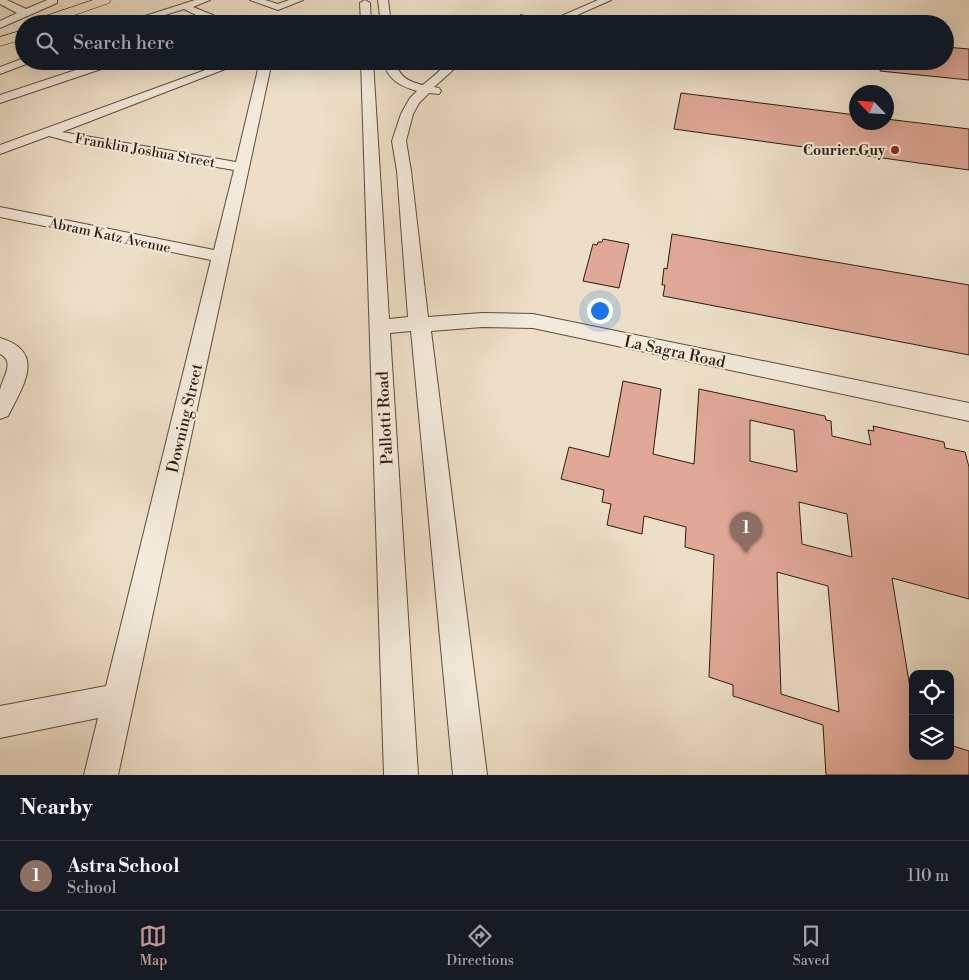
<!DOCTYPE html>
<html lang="en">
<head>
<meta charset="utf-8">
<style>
	body { margin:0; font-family:"Libre Bodoni",serif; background:#242831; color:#f1f3f6 }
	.controls { position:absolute; right:15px; bottom:15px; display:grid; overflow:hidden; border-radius:10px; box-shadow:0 5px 20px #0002 }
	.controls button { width:45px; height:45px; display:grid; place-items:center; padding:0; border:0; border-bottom:1px solid #363941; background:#171b24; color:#f1f3f6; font:25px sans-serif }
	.compass { position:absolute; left:849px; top:85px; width:45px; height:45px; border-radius:50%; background:#171b24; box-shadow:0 5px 20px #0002; rotate:295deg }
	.you { position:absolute; left:599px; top:310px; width:18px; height:18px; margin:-12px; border:4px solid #fff; border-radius:50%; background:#1a73e8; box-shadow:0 0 0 8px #1a73e833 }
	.badge { display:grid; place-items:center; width:32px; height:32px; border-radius:50%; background:#c59692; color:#fff; font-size:16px; font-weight:700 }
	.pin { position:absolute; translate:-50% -41px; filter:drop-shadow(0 1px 2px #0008) }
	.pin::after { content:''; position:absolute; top:26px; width:18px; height:15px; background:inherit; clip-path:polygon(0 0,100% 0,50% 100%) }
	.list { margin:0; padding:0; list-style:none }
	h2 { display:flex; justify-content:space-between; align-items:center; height:65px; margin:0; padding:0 20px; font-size:21px }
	h2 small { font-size:16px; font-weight:400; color:#9ea1a6 }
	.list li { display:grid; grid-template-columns:32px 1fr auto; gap:15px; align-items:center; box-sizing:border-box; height:70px; padding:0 20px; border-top:1px solid #363941 }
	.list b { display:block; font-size:19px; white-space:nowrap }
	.list p { margin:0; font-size:16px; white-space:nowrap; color:#9ea1a6 }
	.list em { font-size:16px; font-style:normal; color:#9ea1a6 }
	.icon { flex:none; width:28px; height:28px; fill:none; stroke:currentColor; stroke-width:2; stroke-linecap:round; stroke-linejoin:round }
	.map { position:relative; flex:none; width:969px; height:775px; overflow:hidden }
	.search { position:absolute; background:#171b24; box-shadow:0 5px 20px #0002; left:15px; right:15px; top:15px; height:55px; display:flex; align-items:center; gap:12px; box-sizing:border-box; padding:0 18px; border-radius:28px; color:#9ea1a6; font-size:19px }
	.sheet { height:135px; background:#171b24 }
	nav { display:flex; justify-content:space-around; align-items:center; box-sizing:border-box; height:70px; border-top:1px solid #363941; background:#171b24; font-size:14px; color:#9ea1a6 }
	nav a { display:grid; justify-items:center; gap:2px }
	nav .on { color:#c59692 }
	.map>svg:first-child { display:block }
	.building { fill:#e0a897; stroke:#2e1c0e; fill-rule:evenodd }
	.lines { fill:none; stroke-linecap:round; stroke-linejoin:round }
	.minor-casing { stroke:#5e4d3c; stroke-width:2 }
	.major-casing { stroke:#2e1c0e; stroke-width:1 }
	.minor { fill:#f3eadb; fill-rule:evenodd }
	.major { fill:#eddfc7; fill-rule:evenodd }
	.poi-dot { fill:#8f2418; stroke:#f3eadb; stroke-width:2 }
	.labels { text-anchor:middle; stroke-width:4; stroke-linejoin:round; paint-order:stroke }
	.far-street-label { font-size:14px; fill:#2e1c0e; stroke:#f3eadb }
	.far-poi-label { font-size:14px; font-weight:bold; fill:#2e1c0e; stroke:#f3eadb; text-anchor:end }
	.street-label { font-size:16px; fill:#2e1c0e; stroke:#f3eadb }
</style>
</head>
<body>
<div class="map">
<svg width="969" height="775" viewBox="0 0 969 775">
	<rect width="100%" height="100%" fill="#eddfc7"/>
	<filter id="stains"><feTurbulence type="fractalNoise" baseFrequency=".004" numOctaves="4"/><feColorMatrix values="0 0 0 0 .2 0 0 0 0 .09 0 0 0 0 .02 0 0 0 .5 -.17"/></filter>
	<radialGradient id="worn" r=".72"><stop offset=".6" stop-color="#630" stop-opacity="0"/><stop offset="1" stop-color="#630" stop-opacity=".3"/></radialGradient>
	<path class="building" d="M 945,47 L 969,49 L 969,80 L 880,71 L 881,61 L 945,61 Z
		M 681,93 L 856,115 L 856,122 L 886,122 L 886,119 L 969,129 L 969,170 L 674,129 Z
		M 672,234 L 969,285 L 969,355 L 663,296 L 665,285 L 662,285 L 664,268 L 667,269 Z
		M 603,239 L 629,244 L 619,288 L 583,281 L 593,244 L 597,245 L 598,242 L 602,242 Z
		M 623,381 L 661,389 L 653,454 L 694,464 L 699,389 L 825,416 L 826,420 L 831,421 L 832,436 L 871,445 L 868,430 L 874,431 L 873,426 L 944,442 L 945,448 L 965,452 L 969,467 L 969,599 L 892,578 L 913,706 L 913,756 L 950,756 L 950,745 L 969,751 L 969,775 L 826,775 L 823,725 L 733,696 L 733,685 L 709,677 L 714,555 L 685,547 L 686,527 L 644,516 L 642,534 L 607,525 L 611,504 L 602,502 L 604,490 L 561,479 L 569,447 L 609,457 ZM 750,420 L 794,430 L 797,472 L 750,461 ZM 799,502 L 847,514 L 852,557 L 802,544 ZM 777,572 L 828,586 L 839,712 L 781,694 Z"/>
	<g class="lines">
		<g class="minor-casing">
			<path id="minor" d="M 0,0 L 7,0 L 26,9 L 47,0 L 57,0 L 57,3 L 0,28 L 0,21 L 17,13 L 0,4 Z
				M 195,0 L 210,0 L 193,7 L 220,18 L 224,24 L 214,24 L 184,9 L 136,24 L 120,24 Z
				M 250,0 L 265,0 L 278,4 L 289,0 L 303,0 L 278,10 Z
				M 365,0 L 370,3 L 371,24 L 361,24 L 360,3 Z
				M 378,0 L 388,0 L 391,24 L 381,24 Z
				M 598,0 L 611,0 L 557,24 L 543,24 Z
				M 521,15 L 540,22 L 541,24 C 532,24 523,25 516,18 Z
				M 24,58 L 24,61 L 30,61 L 29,63 L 0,74 L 0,67 Z
				M 103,61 L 120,61 L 119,63 L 0,103 L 0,95 Z
				M 230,61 L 246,61 L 62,132 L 236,162 L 260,61 L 272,61 L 118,775 L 84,775 L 98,718 L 0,738 L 0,706 L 106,686 L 211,260 L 0,217 L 0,207 L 214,250 L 234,170 L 71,142 L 49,136 L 0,154 L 0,145 Z
				M 361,61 L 373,61 L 389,319 L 408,317 L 397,171 L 392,141 L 401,114 L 410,98 L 417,91 C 400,86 388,80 383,61 L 395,61 C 399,77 409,82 423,85 L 451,61 L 463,61 L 434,87 L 439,88 L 441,91 L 439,94 L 429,93 L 419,103 L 413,114 L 406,141 L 411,171 L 428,317 L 482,313 L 533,314 L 969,403 L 969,421 L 533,328 L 482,327 L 431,331 L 487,775 L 453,775 L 411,331 L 390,333 L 418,775 L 384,775 Z
				M 0,338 C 47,352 23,386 8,416 L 0,419 C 0,410 0,399 0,390 C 2,378 16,362 0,354 Z"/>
		</g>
		<g class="major-casing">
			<path id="major" d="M 93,0 L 111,0 L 109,3 L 49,24 L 30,24 L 31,21 Z
				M 24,30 L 24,39 L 0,46 L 0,37 Z"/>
		</g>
		<use href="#minor" class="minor"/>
		<use href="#major" class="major"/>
	</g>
	<circle class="poi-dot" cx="895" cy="150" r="5"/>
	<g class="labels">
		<g class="far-street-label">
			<text transform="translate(145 150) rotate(10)" y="5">Franklin Joshua Street</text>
			<text transform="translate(110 235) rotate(12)" y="5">Abram Katz Avenue</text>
		</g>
		<g class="far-poi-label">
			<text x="885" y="155">Courier Guy</text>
		</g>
		<g class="street-label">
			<text transform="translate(675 351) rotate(12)" y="6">La Sagra Road</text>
			<text transform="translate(184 418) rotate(-77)" y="6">Downing Street</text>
			<text transform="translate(384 418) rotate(-93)" y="6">Pallotti Road</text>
		</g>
	</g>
	<rect width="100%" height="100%" filter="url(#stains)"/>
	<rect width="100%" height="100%" fill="url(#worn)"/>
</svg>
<div class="controls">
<button><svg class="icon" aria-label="locate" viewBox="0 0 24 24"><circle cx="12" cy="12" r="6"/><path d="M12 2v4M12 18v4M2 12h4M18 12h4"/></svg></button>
<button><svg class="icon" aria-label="layers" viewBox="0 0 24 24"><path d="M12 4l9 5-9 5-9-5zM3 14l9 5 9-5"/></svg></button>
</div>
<svg class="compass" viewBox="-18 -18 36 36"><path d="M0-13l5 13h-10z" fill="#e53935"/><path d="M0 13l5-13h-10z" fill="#9ea1a6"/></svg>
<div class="you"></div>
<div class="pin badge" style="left:746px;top:553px;background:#8d6e63">1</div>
<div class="search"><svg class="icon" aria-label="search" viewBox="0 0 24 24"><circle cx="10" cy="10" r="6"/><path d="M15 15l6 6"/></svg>Search here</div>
</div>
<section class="sheet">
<h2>Nearby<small></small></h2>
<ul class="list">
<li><span class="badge" style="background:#8d6e63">1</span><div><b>Astra School</b><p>School</p></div><em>110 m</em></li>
</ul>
</section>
<nav>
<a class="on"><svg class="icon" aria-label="map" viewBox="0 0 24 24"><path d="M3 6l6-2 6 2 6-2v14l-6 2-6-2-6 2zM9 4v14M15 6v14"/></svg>Map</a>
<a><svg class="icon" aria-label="directions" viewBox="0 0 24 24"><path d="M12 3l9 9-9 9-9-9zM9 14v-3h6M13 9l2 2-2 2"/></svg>Directions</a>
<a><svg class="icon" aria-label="saved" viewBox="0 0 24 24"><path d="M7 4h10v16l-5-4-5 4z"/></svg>Saved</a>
</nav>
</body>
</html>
